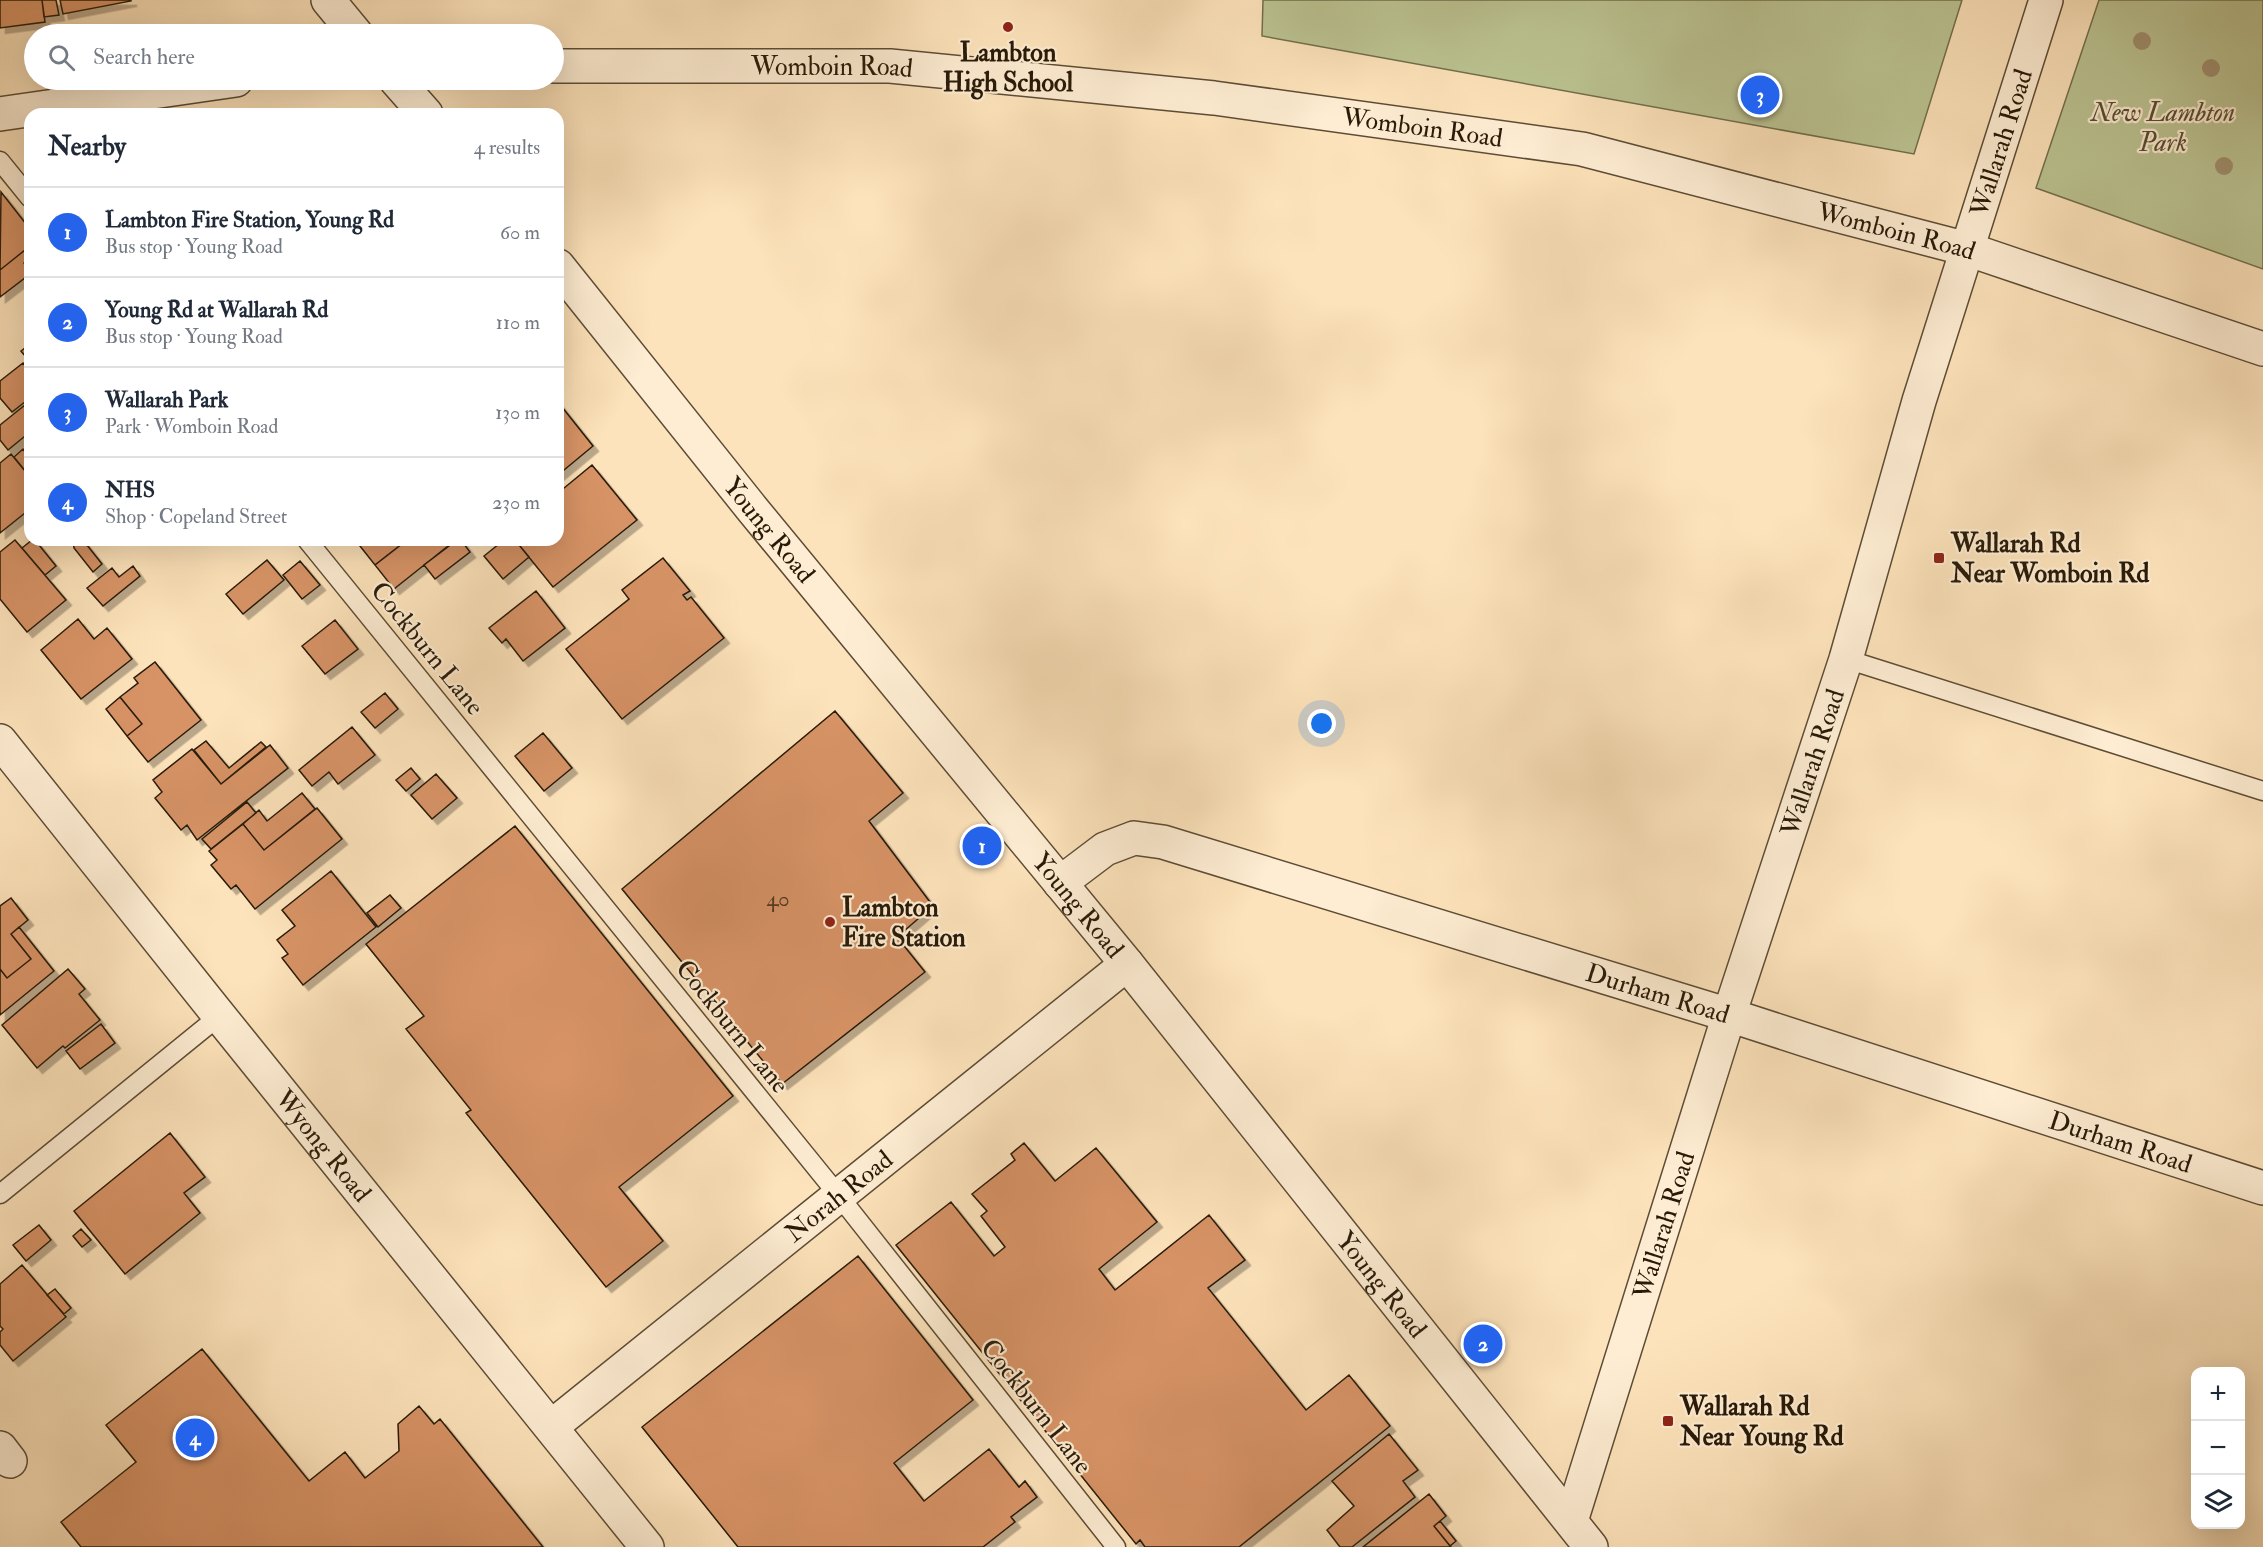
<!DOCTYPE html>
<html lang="en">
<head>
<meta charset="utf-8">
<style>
	body { margin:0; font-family:"IM FELL Double Pica",serif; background:#f2f2f3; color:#1f2937 }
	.controls { position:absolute; right:18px; bottom:18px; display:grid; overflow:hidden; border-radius:12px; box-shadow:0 6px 24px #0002 }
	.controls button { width:54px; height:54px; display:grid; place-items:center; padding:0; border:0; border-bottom:2px solid #e0e1e3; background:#fff; color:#1f2937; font:30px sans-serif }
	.you { position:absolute; left:1322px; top:724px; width:21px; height:21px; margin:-15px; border:4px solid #fff; border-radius:50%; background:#1a73e8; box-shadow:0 0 0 9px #1a73e833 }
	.badge { display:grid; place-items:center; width:39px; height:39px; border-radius:50%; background:#2563eb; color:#fff; font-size:20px; font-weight:700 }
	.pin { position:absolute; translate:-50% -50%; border:3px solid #fff; box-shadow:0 2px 6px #0006 }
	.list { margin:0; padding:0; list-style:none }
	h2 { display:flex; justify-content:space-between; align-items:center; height:78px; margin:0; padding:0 24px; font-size:26px }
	h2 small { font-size:20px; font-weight:400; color:#747a83 }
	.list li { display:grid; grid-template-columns:39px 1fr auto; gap:18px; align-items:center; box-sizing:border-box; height:90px; padding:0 24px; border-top:2px solid #e0e1e3 }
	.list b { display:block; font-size:22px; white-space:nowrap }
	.list p { margin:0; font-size:20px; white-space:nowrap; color:#747a83 }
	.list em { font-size:20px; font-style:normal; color:#747a83 }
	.icon { flex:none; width:33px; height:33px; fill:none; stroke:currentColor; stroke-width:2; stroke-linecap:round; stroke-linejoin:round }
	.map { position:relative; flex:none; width:2263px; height:1547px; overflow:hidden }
	.search { position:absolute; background:#fff; box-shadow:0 6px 24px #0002; left:24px; top:24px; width:540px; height:66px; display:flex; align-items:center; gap:15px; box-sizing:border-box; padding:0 21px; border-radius:33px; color:#747a83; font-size:22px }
	.panel { position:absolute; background:#fff; box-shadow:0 6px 24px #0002; left:24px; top:108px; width:540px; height:438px; border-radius:18px }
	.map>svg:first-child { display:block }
	.green { fill:#bcc493; stroke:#726f4e; stroke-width:1.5 }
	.building { fill:#d79366; stroke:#281a08; stroke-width:1.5; filter:url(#shadow) }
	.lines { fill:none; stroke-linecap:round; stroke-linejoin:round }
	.service-casing { stroke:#5d4c35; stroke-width:21 }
	.minor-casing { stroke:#5d4c35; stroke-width:36 }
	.tertiary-casing { stroke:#5d4c35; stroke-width:36 }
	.service { stroke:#feedd3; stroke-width:18 }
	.minor { stroke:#feedd3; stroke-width:33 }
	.tertiary { stroke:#feedd3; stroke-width:33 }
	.tree { fill:#a09070 }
	.poi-dot { fill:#8f2418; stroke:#feedd3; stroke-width:2 }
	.labels { text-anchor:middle; stroke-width:4.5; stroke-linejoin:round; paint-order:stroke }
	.number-label { font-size:22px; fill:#543820 }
	.poi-label { font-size:26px; font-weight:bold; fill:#281a08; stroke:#feedd3; text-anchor:start }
	.street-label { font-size:26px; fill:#281a08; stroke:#feedd3 }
	.park-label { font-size:26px; font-style:italic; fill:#544d32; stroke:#feedd3 }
</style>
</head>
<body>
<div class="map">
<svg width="2263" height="1547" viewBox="0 0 2263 1547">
	<defs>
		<filter id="shadow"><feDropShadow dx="5.5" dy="5.5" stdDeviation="0" flood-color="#0004"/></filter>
	</defs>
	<rect width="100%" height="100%" fill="#fde3bb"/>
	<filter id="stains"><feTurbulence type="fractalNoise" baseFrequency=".00333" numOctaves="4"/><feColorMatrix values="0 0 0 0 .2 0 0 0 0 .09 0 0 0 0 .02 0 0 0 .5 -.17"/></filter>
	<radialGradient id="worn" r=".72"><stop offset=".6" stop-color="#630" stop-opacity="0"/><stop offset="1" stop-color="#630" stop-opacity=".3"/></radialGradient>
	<path class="green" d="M 1263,0 L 1962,0 L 1914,154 L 1262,36 Z
		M 2099,0 L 2263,0 L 2263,269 L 2036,188 Z"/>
	<path class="building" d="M 0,0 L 42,0 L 45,22 L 0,28 Z
		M 42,0 L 56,0 L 59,15 L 44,17 Z
		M 60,0 L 131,0 L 131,1 L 63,14 Z
		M 1,192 L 30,229 L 30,246 L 0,270 Z
		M 30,246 L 30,259 L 24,263 L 30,274 L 0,297 L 0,270 Z
		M 30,344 L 30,362 L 21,351 Z
		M 23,363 L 30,372 L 30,398 L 12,412 L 0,398 L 0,381 Z
		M 558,402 L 593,446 L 558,475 Z
		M 25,405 L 30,411 L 30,432 L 8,450 L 0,440 L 0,425 Z
		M 23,449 L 30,458 L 30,477 L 14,457 Z
		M 11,454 L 30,477 L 30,509 L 0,533 L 0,463 Z
		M 592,465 L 637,520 L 553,587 L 515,540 L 558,540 L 558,493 Z
		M 15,540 L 66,600 L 27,632 L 0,599 L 0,552 Z
		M 32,540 L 35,540 L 56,566 L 45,575 L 22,548 Z
		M 73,540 L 83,540 L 102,564 L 93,572 L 74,548 Z
		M 358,540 L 407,540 L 375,565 L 356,541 Z
		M 407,540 L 443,540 L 448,546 L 394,589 L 375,565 Z
		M 457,540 L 461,540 L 470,552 L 435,579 L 424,565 Z
		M 504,540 L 515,540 L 529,557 L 503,579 L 484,556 Z
		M 663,558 L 690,591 L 683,595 L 687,600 L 691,597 L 724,638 L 622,719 L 566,649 L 629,599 L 622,590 Z
		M 267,560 L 284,580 L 243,614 L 226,594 Z
		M 300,561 L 320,585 L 302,599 L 283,575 Z
		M 133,566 L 140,576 L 103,606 L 87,588 L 112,568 L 119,577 Z
		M 536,591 L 565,628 L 523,661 L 506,639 L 502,643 L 489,628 Z
		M 78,619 L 94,639 L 107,628 L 132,659 L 81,699 L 41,650 Z
		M 335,620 L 358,649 L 325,674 L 302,646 Z
		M 155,662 L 201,720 L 148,762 L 127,736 L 142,724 L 120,697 L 138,683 L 134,678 Z
		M 385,693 L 398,709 L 375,728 L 361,712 Z
		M 120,697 L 142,724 L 127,736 L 106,709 Z
		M 835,711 L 903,793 L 869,821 L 933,906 L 897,937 L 925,972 L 782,1084 L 622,889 Z
		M 352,727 L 375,755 L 338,784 L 329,772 L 312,786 L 299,770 Z
		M 543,733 L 572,768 L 544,791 L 515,756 Z
		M 206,741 L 229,768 L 261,742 L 266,747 L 221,784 L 194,750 Z
		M 270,745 L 288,768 L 197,840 L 187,825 L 181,830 L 155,798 L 162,792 L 153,780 L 192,749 L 221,784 Z
		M 411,768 L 420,779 L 406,791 L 396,780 Z
		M 436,774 L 457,798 L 432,819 L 411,795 Z
		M 302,793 L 315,809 L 264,850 L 243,824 L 259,810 L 267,821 Z
		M 247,802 L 256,813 L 211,849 L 202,839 Z
		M 317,808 L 342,839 L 255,909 L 236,885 L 231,889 L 211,865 L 217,860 L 209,851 L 243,824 L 264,850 Z
		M 515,826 L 733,1096 L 619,1187 L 663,1241 L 606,1287 L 466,1113 L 471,1110 L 406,1029 L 424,1016 L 366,944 Z
		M 331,871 L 376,927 L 303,985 L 282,958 L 288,954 L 277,940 L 295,926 L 282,910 Z
		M 390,895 L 401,908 L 378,927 L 367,913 Z
		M 11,898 L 28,920 L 11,934 L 31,959 L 7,978 L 0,969 L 0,906 Z
		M 19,927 L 54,971 L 0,1015 L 0,969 L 7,978 L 31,959 L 11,934 Z
		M 68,969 L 85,989 L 79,994 L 100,1020 L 65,1048 L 63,1046 L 37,1068 L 2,1025 Z
		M 101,1024 L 115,1043 L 80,1069 L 66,1051 Z
		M 170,1133 L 205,1177 L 184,1193 L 200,1213 L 125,1274 L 74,1211 Z
		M 1024,1143 L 1055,1181 L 1096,1148 L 1157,1222 L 1099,1269 L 1115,1290 L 1209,1215 L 1245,1260 L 1208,1288 L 1306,1410 L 1349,1375 L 1390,1426 L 1239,1547 L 1145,1547 L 1140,1540 L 1136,1544 L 896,1245 L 951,1202 L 994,1256 L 1005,1247 L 981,1216 L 987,1211 L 972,1194 L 1015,1160 L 1011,1154 Z
		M 39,1225 L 51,1240 L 26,1261 L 13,1245 Z
		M 81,1229 L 91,1240 L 82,1247 L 73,1236 Z
		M 858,1256 L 973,1400 L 894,1463 L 924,1501 L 989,1449 L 1019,1487 L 1025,1481 L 1037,1497 L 1011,1517 L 1015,1522 L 983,1547 L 738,1547 L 642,1427 Z
		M 22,1265 L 66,1317 L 13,1361 L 0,1345 L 0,1332 L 3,1329 L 0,1326 L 0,1284 Z
		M 55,1289 L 71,1308 L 64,1314 L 47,1295 Z
		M 202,1349 L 309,1481 L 345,1452 L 365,1478 L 399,1451 L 398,1424 L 419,1406 L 434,1424 L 440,1419 L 543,1547 L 81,1547 L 61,1522 L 136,1462 L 106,1425 Z
		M 1389,1434 L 1418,1470 L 1403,1481 L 1415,1497 L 1352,1547 L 1340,1547 L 1327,1530 L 1354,1506 L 1332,1481 Z
		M 1429,1494 L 1446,1516 L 1434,1526 L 1451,1547 L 1363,1547 Z
		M 1440,1521 L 1456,1541 L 1450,1546 L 1434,1526 Z"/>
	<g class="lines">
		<g class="service-casing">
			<path id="service" d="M 0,161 L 30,198
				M 307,540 L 839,1196 L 1116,1547
				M 1846,659 L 2263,791
				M 0,1194 L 218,1017"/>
		</g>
		<g class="minor-casing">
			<g id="minor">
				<path id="s1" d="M 554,66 L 890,66 L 1214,98 L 1582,149 L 1967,249 L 2263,349"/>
				<path d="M 0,114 L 236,80"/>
				<path id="s2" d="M 0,741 C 214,1011 431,1278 647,1547"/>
				<path id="s3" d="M 1060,883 L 1105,849 L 1134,838 L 1163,842 L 1729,1015 L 2263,1188"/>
				<path id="s4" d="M 551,1427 L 1127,964"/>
				<path d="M 0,1448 L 10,1461"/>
				<path id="s5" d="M 1571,1521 L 1729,1015 L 1846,659 L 1919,401 L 2046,0"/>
			</g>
		</g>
		<g class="tertiary-casing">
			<g id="tertiary">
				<path d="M 328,0 L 356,34"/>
				<path d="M 396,80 L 426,114"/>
				<path id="s6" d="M 558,266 L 753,510 L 1127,964 L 1591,1547"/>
			</g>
		</g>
		<use href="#service" class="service"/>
		<use href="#minor" class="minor"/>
		<use href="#tertiary" class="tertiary"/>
	</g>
	<g class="tree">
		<circle cx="2142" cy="41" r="9"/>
		<circle cx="2211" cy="68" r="9"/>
		<circle cx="2224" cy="166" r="9"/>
	</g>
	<g class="poi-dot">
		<circle cx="1008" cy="27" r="6"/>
		<rect x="1933" y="552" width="12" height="12" rx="3"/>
		<circle cx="830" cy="922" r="6"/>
		<rect x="1662" y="1415" width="12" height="12" rx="3"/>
	</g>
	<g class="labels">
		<g class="number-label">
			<text x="778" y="906">40</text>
		</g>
		<g class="poi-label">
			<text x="1008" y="61" text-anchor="middle">Lambton<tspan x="1008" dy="30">High School</tspan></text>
			<text x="1951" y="552">Wallarah Rd<tspan x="1951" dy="30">Near Womboin Rd</tspan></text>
			<text x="842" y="916">Lambton<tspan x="842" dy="30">Fire Station</tspan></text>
			<text x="1680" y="1415">Wallarah Rd<tspan x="1680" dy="30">Near Young Rd</tspan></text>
		</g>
		<g class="street-label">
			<text dy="9" stroke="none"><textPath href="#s1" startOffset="278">Womboin Road</textPath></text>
			<text dy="9" stroke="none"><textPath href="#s1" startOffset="872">Womboin Road</textPath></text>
			<text dy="9" stroke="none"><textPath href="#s5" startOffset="1444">Wallarah Road</textPath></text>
			<text dy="9" stroke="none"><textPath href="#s1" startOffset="1358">Womboin Road</textPath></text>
			<text dy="9" stroke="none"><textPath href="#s6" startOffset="338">Young Road</textPath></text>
			<text transform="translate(428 648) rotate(51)" y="9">Cockburn Lane</text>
			<text dy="9" stroke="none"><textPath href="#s5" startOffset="796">Wallarah Road</textPath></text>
			<text dy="9" stroke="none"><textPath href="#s6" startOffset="824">Young Road</textPath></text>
			<text dy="9" stroke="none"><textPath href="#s3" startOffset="634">Durham Road</textPath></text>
			<text transform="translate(733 1026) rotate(51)" y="9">Cockburn Lane</text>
			<text dy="9" stroke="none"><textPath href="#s3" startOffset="1120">Durham Road</textPath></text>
			<text dy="9" stroke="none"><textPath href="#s2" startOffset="518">Wyong Road</textPath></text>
			<text dy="9" stroke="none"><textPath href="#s4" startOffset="369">Norah Road</textPath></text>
			<text dy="9" stroke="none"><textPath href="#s5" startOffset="310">Wallarah Road</textPath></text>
			<text dy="9" stroke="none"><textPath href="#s6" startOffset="1310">Young Road</textPath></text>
			<text transform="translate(1037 1406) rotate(52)" y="9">Cockburn Lane</text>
		</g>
		<g class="park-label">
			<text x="2163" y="121">New Lambton<tspan x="2163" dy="30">Park</tspan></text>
		</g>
	</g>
	<rect width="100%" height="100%" filter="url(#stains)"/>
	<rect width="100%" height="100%" fill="url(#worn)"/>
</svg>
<div class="controls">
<button>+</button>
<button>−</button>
<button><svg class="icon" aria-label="layers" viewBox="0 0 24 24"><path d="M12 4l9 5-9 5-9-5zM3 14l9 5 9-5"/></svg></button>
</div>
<div class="you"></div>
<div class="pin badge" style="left:982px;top:846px">1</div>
<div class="pin badge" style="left:1483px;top:1344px">2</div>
<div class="pin badge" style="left:1760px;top:95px">3</div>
<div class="pin badge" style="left:195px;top:1438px">4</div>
<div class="search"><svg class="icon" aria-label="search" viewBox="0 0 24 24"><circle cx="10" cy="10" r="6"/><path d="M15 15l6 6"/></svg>Search here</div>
<section class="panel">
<h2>Nearby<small>4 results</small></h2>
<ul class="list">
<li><span class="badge">1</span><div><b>Lambton Fire Station, Young Rd</b><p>Bus stop · Young Road</p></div><em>60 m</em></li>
<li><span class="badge">2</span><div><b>Young Rd at Wallarah Rd</b><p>Bus stop · Young Road</p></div><em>110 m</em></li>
<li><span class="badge">3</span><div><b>Wallarah Park</b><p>Park · Womboin Road</p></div><em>130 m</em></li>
<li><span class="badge">4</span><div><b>NHS</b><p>Shop · Copeland Street</p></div><em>230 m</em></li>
</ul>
</section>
</div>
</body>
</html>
